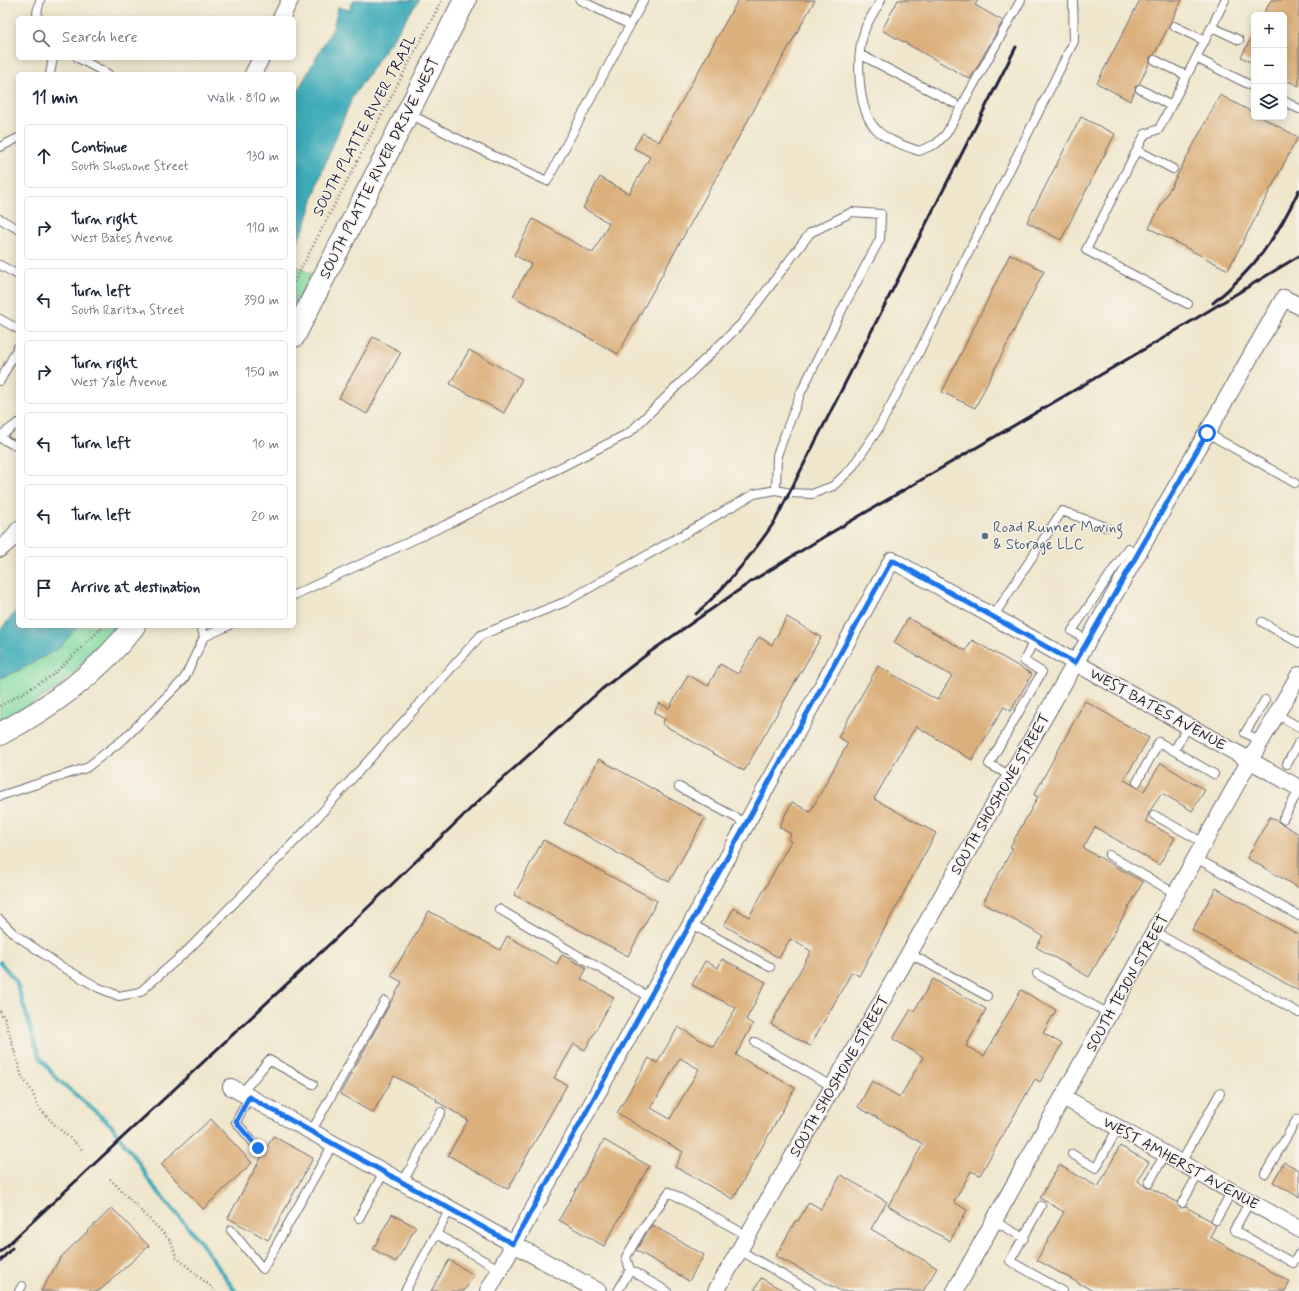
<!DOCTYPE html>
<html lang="en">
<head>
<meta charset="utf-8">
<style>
	body { margin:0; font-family:Mynerve,sans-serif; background:#f6f6f7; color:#1f2937 }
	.controls { position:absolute; right:12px; top:12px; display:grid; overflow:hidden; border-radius:6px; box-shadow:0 2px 10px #0003 }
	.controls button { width:36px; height:36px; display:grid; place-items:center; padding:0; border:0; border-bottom:1px solid #e0e1e3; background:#fff; color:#1f2937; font:20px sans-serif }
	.stop { position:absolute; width:12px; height:12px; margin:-9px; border:3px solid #1a73e8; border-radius:50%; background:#fff }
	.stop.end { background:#1a73e8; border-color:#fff; box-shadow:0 1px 4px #0008 }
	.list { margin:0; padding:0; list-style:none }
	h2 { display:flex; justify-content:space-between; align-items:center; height:52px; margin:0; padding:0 16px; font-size:17px }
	h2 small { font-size:13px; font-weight:400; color:#747a83 }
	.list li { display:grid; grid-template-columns:26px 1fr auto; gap:12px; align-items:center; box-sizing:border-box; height:64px; margin:0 8px 8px; padding:0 8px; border:1px solid #e0e1e3; border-radius:6px }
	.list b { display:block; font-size:15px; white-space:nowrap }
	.list p { margin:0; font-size:13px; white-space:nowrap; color:#747a83 }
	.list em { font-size:13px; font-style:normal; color:#747a83 }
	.icon { flex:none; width:22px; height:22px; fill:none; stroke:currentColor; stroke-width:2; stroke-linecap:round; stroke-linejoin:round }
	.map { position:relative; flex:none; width:1299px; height:1291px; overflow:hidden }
	.search { position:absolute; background:#fff; box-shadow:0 2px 10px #0003; left:16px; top:16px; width:280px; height:44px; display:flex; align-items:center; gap:10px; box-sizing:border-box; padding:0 14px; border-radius:6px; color:#747a83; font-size:15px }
	.panel { position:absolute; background:#fff; box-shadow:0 2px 10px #0003; left:16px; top:72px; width:280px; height:556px; border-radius:6px }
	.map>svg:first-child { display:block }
	.green { fill:#81daa0; stroke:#527e6e }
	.water { fill:#3cabb8; stroke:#2f667a }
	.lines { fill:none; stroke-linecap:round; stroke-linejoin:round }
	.stream { stroke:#3cabb8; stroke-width:4 }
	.building { fill:#dcb07d; fill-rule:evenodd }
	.lane-casing { stroke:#6a676e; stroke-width:10 }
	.street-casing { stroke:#6a676e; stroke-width:18 }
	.secondary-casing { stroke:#6a676e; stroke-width:24 }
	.path { stroke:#6a676e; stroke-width:2.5; stroke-dasharray:1 3; stroke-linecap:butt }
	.lane { stroke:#fff; stroke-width:8 }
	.street { stroke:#fff; stroke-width:16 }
	.secondary { stroke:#fff; stroke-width:22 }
	.rail { stroke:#22223b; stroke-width:3 }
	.route { stroke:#1a73e8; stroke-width:5 }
	.service-dot { fill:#5c6f8a; stroke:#f7f3e8; stroke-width:1.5 }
	.labels { text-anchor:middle; stroke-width:3; stroke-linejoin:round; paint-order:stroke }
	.street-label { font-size:15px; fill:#22223b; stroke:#f7f3e8 }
	.service-label { font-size:15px; fill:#4e5e75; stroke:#f7f3e8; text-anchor:start }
</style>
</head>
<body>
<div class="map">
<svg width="1299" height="1291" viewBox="0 0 1299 1291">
	<rect width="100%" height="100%" fill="#f7f3e8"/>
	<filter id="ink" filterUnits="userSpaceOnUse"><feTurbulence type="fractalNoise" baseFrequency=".025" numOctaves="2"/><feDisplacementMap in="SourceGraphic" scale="8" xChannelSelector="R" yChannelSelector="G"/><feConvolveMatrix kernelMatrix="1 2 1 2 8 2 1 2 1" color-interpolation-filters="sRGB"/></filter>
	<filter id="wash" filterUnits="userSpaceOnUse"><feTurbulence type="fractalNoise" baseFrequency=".012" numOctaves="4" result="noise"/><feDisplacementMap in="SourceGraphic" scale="16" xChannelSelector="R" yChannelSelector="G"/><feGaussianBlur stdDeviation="0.9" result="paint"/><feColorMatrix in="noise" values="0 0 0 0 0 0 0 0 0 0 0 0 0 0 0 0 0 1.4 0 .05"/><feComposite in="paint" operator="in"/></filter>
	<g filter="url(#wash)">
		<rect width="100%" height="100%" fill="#efe6cc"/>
		<path class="green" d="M 294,265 L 311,274 L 294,309 Z
			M 78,626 L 116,626 L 101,645 L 58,688 L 0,722 L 0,678 L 18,671 L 59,648 Z"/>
		<path class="water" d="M 354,0 L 419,0 L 352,98 L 321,174 L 305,226 L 294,249 L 294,97 L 333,28 L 338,7 L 349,10 Z
			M 18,609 L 18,626 L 78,626 L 59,648 L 18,671 L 0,678 L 0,630 Z"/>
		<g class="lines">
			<path class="stream" d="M 0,962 L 16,981 L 39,1056 L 55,1077 L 111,1125 L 139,1163 L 149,1181 L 199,1240 L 235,1291"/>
		</g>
		<g id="blocks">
			<path class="building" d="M 738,0 L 815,0 L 618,354 L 513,296 L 531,264 L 514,255 L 533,219 L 593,253 L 609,223 L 583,208 L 600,177 L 629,194 L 650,157 L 634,148 L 643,133 L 659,142 Z
				M 898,0 L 978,0 L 975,5 L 1003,21 L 970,79 L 882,30 Z
				M 1140,0 L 1182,0 L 1154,55 L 1150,57 L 1150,62 L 1139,84 L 1135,87 L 1135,91 L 1130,101 L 1097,83 Z
				M 1271,0 L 1299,0 L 1299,86 L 1284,79 L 1284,15 L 1263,15 Z
				M 1254,33 L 1254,64 L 1241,57 Z
				M 1220,95 L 1254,113 L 1254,117 L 1261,117 L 1298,137 L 1228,270 L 1149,228 Z
				M 1081,117 L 1115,134 L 1061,240 L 1027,222 Z
				M 1010,254 L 1044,271 L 975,408 L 942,392 Z
				M 373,337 L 401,352 L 367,414 L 339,398 Z
				M 469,350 L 522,379 L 504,413 L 450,384 Z
				M 787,617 L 821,637 L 744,771 L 662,724 L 665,719 L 654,713 L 659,703 L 669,708 L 688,675 L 708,686 L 720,664 L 738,674 L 759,637 L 772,645 Z
				M 908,618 L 966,651 L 972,640 L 1032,674 L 1011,711 L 1004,707 L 972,760 L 916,726 L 874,799 L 936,833 L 859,976 L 852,972 L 810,1046 L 771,1024 L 811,951 L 790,939 L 779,958 L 724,925 L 734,908 L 749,917 L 791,841 L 788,840 L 791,834 L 779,827 L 792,802 L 810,812 L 848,743 L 838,737 L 878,666 L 937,700 L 952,676 L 894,643 Z
				M 1085,701 L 1149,738 L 1124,780 L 1144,791 L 1161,763 L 1205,790 L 1192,811 L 1162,793 L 1149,812 L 1146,821 L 1175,838 L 1159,865 L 1095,827 L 1094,829 L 1083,848 L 1143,882 L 1089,977 L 1036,947 L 1043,936 L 983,903 L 1013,848 L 1010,847 L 1038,797 L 1034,795 Z
				M 599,759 L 705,818 L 669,882 L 564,823 Z
				M 1270,817 L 1299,834 L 1299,888 L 1247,858 Z
				M 543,840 L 657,901 L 628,956 L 514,895 Z
				M 1216,888 L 1299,935 L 1299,991 L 1192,930 Z
				M 429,911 L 500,950 L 507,936 L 557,964 L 562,955 L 587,968 L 581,979 L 614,997 L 585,1050 L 574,1044 L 554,1078 L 567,1085 L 508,1189 L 448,1155 L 468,1120 L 436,1101 L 437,1099 L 394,1076 L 373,1113 L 340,1094 L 402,982 L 391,976 Z
				M 722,959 L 766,982 L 746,1020 L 753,1024 L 736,1055 L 795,1088 L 733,1199 L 675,1167 L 683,1152 L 617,1113 L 649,1058 L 657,1063 L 678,1027 L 713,1047 L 736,1008 L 692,985 L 705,961 L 718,968 ZM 680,1058 L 699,1069 L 670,1119 L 651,1108 Z
				M 933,979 L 986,1009 L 966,1046 L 984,1056 L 1021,990 L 1056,1010 L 1043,1033 L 1062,1044 L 1040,1082 L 1035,1079 L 980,1175 L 971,1171 L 954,1202 L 967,1210 L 950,1241 L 888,1206 L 923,1144 L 858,1107 L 872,1081 L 900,1097 L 923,1057 L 893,1039 L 911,1009 L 914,1011 Z
				M 211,1119 L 252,1163 L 203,1209 L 161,1164 Z
				M 273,1136 L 313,1158 L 268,1240 L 228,1218 Z
				M 604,1140 L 649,1166 L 604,1246 L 559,1220 Z
				M 1120,1146 L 1149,1162 L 1138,1181 L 1147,1188 L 1151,1188 L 1177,1202 L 1180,1208 L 1186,1207 L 1211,1221 L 1216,1225 L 1210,1237 L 1290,1282 L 1285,1291 L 1093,1291 L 1037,1260 L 1064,1212 L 1040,1198 L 1059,1165 L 1098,1187 Z
				M 1284,1162 L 1299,1170 L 1299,1197 L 1273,1182 Z
				M 841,1175 L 887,1202 L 871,1229 L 937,1268 L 923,1291 L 841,1291 L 776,1256 L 796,1220 L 798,1221 L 809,1202 L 821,1209 Z
				M 112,1208 L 149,1246 L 99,1291 L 41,1291 L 61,1257 Z
				M 392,1214 L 416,1227 L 396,1262 L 373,1249 Z
				M 652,1225 L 704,1255 L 689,1281 L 636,1250 Z
				M 449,1260 L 474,1275 L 464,1291 L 431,1291 Z
				M 761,1278 L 784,1291 L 754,1291 Z"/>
		</g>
	</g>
	<g filter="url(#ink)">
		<use href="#blocks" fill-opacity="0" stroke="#6a676e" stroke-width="1"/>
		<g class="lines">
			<g class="lane-casing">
				<path id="lane" d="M 881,0 C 876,10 867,21 864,32 C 856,56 857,110 876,129 C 886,140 905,146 919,151 L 936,144 L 946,134 L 1021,0
					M 38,18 L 37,13 L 40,0
					M 630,25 L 644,0
					M 1174,26 L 1205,41
					M 1212,27 L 1239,40
					M 861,55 L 954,103
					M 78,58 L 108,74
					M 1196,58 L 1225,0
					M 1155,60 L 1187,76
					M 50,74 L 53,58
					M 1140,89 L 1171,106
					M 1284,101 L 1299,109
					M 408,113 L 454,137 L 547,181 L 630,25 L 580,0
					M 0,147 L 18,138
					M 1137,150 L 1173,169
					M 0,219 L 18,229
					M 0,265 L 18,275
					M 1188,304 L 1086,250 L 1145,134 L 1159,129 L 1196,58 L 1254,87
					M 0,319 L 18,329
					M 0,381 L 18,347
					M 1207,433 L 1295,483
					M 0,436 L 18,423
					M 0,438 L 18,447
					M 294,595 L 450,523 L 629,433 L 743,322 L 810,233 L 852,212 L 881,214 L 880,239 L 846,302 L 801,392 L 777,455 L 776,490
					M 993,617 L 1062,511 L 1106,527
					M 1262,622 L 1299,643
					M 204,637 L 228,626
					M 1088,641 L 1072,631 L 1128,548
					M 1276,714 L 1299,727
					M 1261,741 L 1245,733 L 1265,700
					M 1174,751 L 1188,726
					M 1287,764 L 1299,742
					M 1011,776 L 989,764 L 1042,672 L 1024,661 L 1034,640
					M 1137,782 L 1159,742 L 1214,774
					M 679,787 L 746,823
					M 0,796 L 86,768 L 125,738 L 184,679 L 204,637 L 201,626
					M 1154,815 L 1204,843
					M 1283,819 L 1299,790
					M 1109,855 L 1176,894
					M 1196,858 L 1299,916
					M 499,909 L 649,997
					M 0,920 L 13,933 L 59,965 L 99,988 L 119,996 L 140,992 L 187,951 L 307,829 L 481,635 L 565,602 L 754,494 L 776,490 L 790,493 L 812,494 L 833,486 L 851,469 L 877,431 L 919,352 L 1074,41 L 1073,0
					M 690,923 L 770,967
					M 1155,932 L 1299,1013
					M 909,953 L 987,996
					M 1037,974 L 1109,1014
					M 755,1042 L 833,1087
					M 242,1093 L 269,1060 L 313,1084
					M 249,1097 L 236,1122 L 258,1148
					M 311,1132 L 385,1001
					M 1072,1154 L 1096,1168 L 1118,1128
					M 1181,1163 L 1220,1093
					M 1265,1174 L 1297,1119 L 1299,1120
					M 403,1182 L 441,1112
					M 1149,1183 L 1165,1154
					M 1250,1201 L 1234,1230 L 1293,1263 L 1299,1254
					M 1182,1203 L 1199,1173
					M 1041,1206 L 1010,1261 L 1063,1291
					M 359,1218 L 384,1172
					M 1216,1220 L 1232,1191
					M 994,1221 L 1024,1238
					M 231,1230 L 263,1269 L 333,1144
					M 436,1234 L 499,1269
					M 739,1250 L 811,1291
					M 630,1270 L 626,1257 L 643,1228 L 669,1192 L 748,1236
					M 19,1291 L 22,1286
					M 405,1291 L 450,1209
					M 618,1291 L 630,1270 L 667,1291"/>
			</g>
			<g class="street-casing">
				<path id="street" d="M 281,18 L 290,0
					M 253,74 L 261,58
					M 0,549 L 13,538 L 18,530
					M 231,1087 L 598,1291
					M 1063,1097 L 1299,1229
					M 488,1291 L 892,560 L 1299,788
					M 716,1291 L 1284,298 L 1299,306
					M 955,1291 L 1250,760 L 1299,675"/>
			</g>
			<g class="secondary-casing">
				<path id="secondary" d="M 294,336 L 465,0
					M 0,734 C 52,706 97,674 134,626"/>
			</g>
			<path class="path" d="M 294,282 L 442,0
				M 0,706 L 53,675 L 104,626
				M 0,1011 L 5,1019 L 22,1077 L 32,1091 L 38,1107 L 56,1126 L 83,1150
				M 110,1179 L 171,1241 L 176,1257 L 216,1291"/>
			<use href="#lane" class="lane"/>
			<use href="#street" class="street"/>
			<use href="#secondary" class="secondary"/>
			<path class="rail" d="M 1213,303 C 1255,268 1276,239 1299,190
				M 696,614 C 727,586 752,555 775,521 L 1016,47
				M 0,1252 L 335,939 L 491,789 L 602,689 L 650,652 L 752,581 L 822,538 L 1172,333 L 1299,256
				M 0,1261 L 12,1248"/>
		</g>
	</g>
	<g class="lines" filter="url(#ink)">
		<path class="route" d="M 258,1148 L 236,1122 L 249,1097 L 513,1244 L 892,560 L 1075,663 L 1207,433"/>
	</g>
	<circle class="service-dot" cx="985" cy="536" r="4"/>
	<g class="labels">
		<g class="street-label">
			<text transform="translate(364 125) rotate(-62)" y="5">SOUTH PLATTE RIVER TRAIL</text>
			<text transform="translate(379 168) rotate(-63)" y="5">SOUTH PLATTE RIVER DRIVE WEST</text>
			<text transform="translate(1158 709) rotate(29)" y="5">WEST BATES AVENUE</text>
			<text transform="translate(1000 794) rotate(-60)" y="5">SOUTH SHOSHONE STREET</text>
			<text transform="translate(1127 983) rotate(-61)" y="5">SOUTH TEJON STREET</text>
			<text transform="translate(839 1076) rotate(-60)" y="5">SOUTH SHOSHONE STREET</text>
			<text transform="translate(1181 1163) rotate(29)" y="5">WEST AMHERST AVENUE</text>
		</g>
		<g class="service-label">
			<text x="993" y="532">Road Runner Moving<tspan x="993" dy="17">&amp; Storage LLC</tspan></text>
		</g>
	</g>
</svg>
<div class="controls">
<button>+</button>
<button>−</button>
<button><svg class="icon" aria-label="layers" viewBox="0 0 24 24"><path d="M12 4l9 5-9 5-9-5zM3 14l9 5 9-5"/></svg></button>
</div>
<div class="stop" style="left:1207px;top:433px"></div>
<div class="stop end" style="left:258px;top:1148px"></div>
<div class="search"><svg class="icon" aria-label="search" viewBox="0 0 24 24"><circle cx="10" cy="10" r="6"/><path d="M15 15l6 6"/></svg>Search here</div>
<section class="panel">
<h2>11 min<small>Walk · 810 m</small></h2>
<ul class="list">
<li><svg class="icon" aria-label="ahead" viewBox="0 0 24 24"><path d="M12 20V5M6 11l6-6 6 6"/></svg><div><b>Continue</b><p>South Shoshone Street</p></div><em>130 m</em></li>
<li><svg class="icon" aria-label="right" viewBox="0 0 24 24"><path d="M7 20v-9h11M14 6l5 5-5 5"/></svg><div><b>Turn right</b><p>West Bates Avenue</p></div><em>110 m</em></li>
<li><svg class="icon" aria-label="left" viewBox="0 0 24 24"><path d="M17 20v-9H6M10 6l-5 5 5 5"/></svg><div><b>Turn left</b><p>South Raritan Street</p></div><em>390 m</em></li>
<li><svg class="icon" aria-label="right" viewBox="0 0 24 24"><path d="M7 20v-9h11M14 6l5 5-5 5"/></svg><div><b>Turn right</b><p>West Yale Avenue</p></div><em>150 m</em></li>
<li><svg class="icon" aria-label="left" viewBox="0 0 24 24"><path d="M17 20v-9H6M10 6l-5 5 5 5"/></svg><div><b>Turn left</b></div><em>10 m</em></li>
<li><svg class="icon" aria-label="left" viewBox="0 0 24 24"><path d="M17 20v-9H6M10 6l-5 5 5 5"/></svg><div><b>Turn left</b></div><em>20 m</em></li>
<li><svg class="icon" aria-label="arrive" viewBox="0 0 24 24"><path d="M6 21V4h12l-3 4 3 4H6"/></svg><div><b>Arrive at destination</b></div></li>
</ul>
</section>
</div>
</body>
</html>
